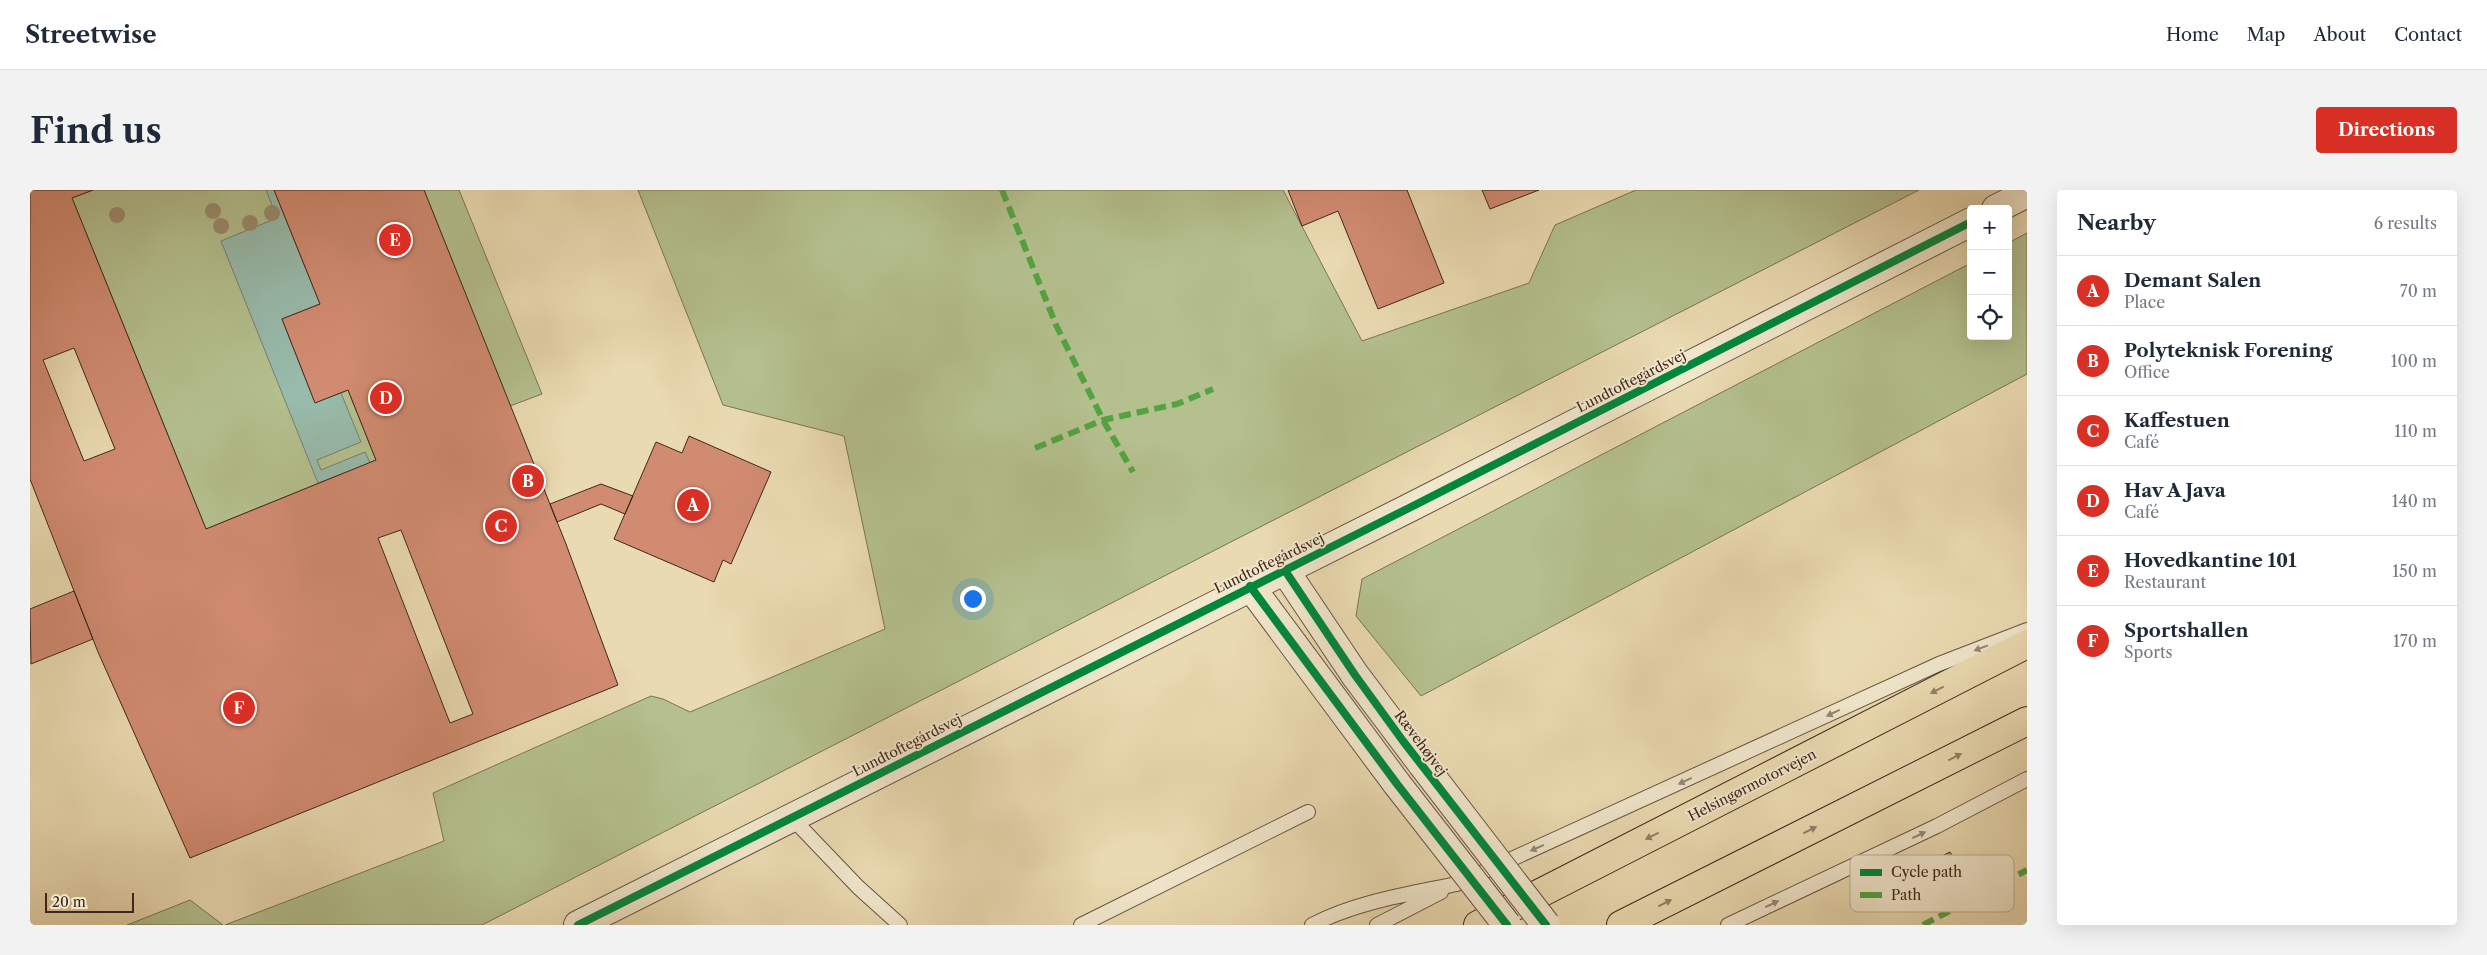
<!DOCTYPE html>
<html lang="en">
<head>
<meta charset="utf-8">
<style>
	body { margin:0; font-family:"Libre Caslon Text",serif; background:#f2f2f3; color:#1f2937 }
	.controls { position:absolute; right:15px; top:15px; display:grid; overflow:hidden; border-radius:5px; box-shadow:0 5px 20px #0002 }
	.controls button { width:45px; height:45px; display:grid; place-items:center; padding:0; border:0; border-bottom:1px solid #e0e1e3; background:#fff; color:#1f2937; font:25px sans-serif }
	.scale { position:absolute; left:15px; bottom:12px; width:89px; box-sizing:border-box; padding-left:5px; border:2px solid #3f271e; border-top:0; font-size:14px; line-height:18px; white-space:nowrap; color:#3f271e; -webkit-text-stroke:4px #f1e7cc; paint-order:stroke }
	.you { position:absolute; left:942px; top:408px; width:18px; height:18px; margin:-12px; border:4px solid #fff; border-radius:50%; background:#1a73e8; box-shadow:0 0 0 8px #1a73e833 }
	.badge { display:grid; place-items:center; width:32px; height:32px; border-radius:50%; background:#d93025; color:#fff; font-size:16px; font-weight:700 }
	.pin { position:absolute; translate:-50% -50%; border:2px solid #fff; box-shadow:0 1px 5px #0006 }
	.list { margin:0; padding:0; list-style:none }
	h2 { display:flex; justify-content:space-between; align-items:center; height:65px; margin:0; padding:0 20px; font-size:21px }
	h2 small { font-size:16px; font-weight:400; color:#747a83 }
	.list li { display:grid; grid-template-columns:32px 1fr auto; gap:15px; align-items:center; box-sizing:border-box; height:70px; padding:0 20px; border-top:1px solid #e0e1e3 }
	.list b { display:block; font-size:19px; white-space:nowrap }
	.list p { margin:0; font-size:16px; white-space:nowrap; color:#747a83 }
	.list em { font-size:16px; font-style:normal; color:#747a83 }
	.icon { flex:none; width:28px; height:28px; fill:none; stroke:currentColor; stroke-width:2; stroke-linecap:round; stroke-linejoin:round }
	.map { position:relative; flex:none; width:1997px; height:735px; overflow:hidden; border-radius:5px }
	header { display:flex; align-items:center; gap:30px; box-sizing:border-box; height:70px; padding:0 25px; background:#fff; border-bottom:1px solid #e0e1e3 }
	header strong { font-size:24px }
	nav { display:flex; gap:28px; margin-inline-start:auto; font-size:18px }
	.intro { display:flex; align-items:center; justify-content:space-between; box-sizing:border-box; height:120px; padding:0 30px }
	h1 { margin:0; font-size:35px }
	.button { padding:12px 22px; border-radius:5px; background:#d93025; color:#fff; font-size:18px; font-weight:700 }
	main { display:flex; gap:30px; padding:0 30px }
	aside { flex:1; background:#fff; border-radius:5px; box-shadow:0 5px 20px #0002 }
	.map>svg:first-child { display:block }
	.green { fill:#b4c08e; stroke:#7a7456 }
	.water { fill:#98bbab; stroke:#748073 }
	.building { fill:#d18b71; stroke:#3f271e; fill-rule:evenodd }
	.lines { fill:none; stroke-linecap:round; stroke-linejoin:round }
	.service-casing { stroke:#6a5443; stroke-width:16 }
	.minor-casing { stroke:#6a5443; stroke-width:30 }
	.tertiary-casing { stroke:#6a5443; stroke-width:30 }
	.motorway-casing { stroke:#3f271e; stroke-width:30 }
	.service { stroke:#f1e7cc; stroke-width:14 }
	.minor { stroke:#f1e7cc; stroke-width:28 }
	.tertiary { stroke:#f1e7cc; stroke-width:28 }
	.motorway { stroke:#eadab1; stroke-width:28 }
	.minor-bridge-casing { stroke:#6a5443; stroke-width:30; stroke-linecap:butt }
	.minor-bridge { stroke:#f1e7cc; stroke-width:28 }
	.quiet { stroke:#54a341; stroke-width:6; stroke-dasharray:12 6; stroke-linecap:butt }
	.cycleway-casing { stroke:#f1e7cc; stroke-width:11 }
	.cycleway { stroke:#00873e; stroke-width:8 }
	.tree { fill:#9c8c70 }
	.oneway { fill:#988775 }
	.oneway2 { fill:#948068 }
	.labels { text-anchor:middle; stroke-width:4; stroke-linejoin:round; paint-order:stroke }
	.street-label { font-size:14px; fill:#3f271e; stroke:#f1e7cc }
	.key { fill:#f1e7cc; stroke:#bcad98; stroke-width:1 }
	.key-label { font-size:14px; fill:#3f271e }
</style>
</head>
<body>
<header>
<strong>Streetwise</strong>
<nav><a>Home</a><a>Map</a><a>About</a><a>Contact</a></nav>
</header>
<div class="intro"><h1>Find us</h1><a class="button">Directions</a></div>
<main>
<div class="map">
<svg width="1997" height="735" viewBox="0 0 1997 735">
	<rect width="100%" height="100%" fill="#eadab1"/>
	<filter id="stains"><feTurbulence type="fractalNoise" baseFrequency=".004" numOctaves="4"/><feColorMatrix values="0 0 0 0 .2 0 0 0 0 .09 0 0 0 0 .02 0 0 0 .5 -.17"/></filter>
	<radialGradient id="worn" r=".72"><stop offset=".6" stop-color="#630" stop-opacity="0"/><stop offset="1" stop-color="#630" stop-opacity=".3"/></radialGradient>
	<path class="green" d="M 63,0 L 244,0 L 290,114 L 252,129 L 285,212 L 318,200 L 346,270 L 176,339 L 42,8 Z
		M 394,0 L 429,0 L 512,204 L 480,216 Z
		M 608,0 L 1253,0 L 1332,151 L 1499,93 L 1525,35 L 1606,0 L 1889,0 L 452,735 L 195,735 L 414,651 L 403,603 L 621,506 L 633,509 L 660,522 L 855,439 L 814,246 L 693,215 Z
		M 1997,43 L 1997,184 L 1391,506 L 1326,426 L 1332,389 L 1941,73 L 1941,146 L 1978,146 L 1978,53 Z
		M 160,710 L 193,735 L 97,735 Z"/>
	<path class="water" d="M 236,0 L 244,0 L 290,114 L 252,129 L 285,212 L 311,203 L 331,252 L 287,270 L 291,280 L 335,262 L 340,273 L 288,293 L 191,51 L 247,28 Z"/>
	<path class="building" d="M 0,0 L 63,0 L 42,8 L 176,339 L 346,270 L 318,200 L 285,213 L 252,129 L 290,114 L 244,0 L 394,0 L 536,354 L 588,495 L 160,668 L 68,462 L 0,289 ZM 44,158 L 85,259 L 54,271 L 13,170 ZM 371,340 L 443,524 L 420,533 L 348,348 Z
		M 1258,0 L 1377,0 L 1414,93 L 1348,119 L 1308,21 L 1272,36 Z
		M 1452,0 L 1509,0 L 1460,19 Z
		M 659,246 L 741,282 L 701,374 L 693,370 L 684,392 L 584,349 L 626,252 L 652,263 Z
		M 571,294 L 603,306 L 595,324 L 571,314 L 527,332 L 520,314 Z
		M 44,401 L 63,449 L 1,474 L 0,419 Z
		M 1920,662 L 1925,670 L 1903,682 L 1898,673 Z"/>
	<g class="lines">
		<g class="service-casing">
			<path id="service" d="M 761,627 L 828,697 L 870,735
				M 1051,735 L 1278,622
				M 1282,735 C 1326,712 1379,704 1427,694 L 1909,474 L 1997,440
				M 1347,735 L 1411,702
				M 1698,735 L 1907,636 L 1997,589"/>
		</g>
		<g class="minor-casing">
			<path id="minor" d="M 1254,379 L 1325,485 L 1392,574
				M 1220,396 L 1367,594"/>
		</g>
		<g class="tertiary-casing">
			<path id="tertiary" d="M 1966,19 L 1997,3
				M 548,735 L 1379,318 L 1941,32"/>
		</g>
		<g class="motorway-casing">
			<path id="motorway" d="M 1448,735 L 1997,454
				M 1591,735 L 1997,531"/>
		</g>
		<use href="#service" class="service"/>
		<use href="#minor" class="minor"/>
		<use href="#tertiary" class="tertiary"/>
		<use href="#motorway" class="motorway"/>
		<g class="minor-bridge-casing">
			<path id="minor-bridge" d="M 1392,574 L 1516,735
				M 1367,594 L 1477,735"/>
		</g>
		<use href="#minor-bridge" class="minor-bridge"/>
		<path class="quiet" d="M 972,0 L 1026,135 L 1073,230 L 1103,282
			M 1005,258 L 1073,230 L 1147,214 L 1183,199
			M 1893,735 L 1997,680"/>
		<g class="cycleway-casing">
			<path id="cycleway" d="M 1254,379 L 1325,485 L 1373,551 L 1516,735
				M 1220,396 L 1367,594 L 1477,735
				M 548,735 L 1379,318 L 1941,32"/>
		</g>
		<use href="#cycleway" class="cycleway"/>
	</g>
	<g class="tree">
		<circle cx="183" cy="21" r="8"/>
		<circle cx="242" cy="23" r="8"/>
		<circle cx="87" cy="25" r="8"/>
		<circle cx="220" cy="33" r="8"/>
		<circle cx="191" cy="36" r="8"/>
	</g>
	<defs><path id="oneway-solid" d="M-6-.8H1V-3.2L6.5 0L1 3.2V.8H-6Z" transform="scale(1.25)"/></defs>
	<g class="oneway">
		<use href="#oneway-solid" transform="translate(1951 458) rotate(159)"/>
		<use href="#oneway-solid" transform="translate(1803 523) rotate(155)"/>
		<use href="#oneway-solid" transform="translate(1655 591) rotate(155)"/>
		<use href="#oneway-solid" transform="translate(1889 645) rotate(-25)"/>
		<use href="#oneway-solid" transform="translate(1507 658) rotate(156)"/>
		<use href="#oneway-solid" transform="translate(1742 714) rotate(-25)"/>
	</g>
	<g class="oneway2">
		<use href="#oneway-solid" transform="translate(1907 500) rotate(153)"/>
		<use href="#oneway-solid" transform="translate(1925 567) rotate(-27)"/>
		<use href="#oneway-solid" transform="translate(1780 640) rotate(-27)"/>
		<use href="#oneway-solid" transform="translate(1622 646) rotate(153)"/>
		<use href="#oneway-solid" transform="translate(1635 713) rotate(-27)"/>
	</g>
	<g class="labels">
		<g class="street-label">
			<text transform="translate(1601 191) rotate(-27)" y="5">Lundtoftegårdsvej</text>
			<text transform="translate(1239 373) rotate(-26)" y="5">Lundtoftegårdsvej</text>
			<text transform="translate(1391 553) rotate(53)" y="5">Rævehøjvej</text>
			<text transform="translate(877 555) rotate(-27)" y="5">Lundtoftegårdsvej</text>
			<text transform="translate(1722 595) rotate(-27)" y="5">Helsingørmotorvejen</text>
		</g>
	</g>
	<rect x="1820" y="665" width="164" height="57" rx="8" class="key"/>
	<rect x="1830" y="679" width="22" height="7" fill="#00873e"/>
	<rect x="1830" y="702" width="22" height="6" fill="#54a341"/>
	<g class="key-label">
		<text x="1861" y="687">Cycle path</text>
		<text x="1861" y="710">Path</text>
	</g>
	<rect width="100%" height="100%" filter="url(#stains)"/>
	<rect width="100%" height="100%" fill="url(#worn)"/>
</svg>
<div class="controls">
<button>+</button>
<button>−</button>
<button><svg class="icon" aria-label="locate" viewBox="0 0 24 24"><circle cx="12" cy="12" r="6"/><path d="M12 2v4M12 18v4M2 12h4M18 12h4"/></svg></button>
</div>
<div class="scale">20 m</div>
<div class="you"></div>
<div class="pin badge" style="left:663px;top:315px">A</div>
<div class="pin badge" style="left:498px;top:291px">B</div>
<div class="pin badge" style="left:471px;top:336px">C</div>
<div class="pin badge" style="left:356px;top:208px">D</div>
<div class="pin badge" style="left:365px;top:50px">E</div>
<div class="pin badge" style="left:209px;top:518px">F</div>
</div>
<aside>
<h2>Nearby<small>6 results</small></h2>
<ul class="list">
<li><span class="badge">A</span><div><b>Demant Salen</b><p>Place</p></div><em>70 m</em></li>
<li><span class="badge">B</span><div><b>Polyteknisk Forening</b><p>Office</p></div><em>100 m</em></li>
<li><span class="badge">C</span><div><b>Kaffestuen</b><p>Café</p></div><em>110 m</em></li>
<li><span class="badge">D</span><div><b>Hav A Java</b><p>Café</p></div><em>140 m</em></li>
<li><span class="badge">E</span><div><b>Hovedkantine 101</b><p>Restaurant</p></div><em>150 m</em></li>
<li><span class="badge">F</span><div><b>Sportshallen</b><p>Sports</p></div><em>170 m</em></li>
</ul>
</aside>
</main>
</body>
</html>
